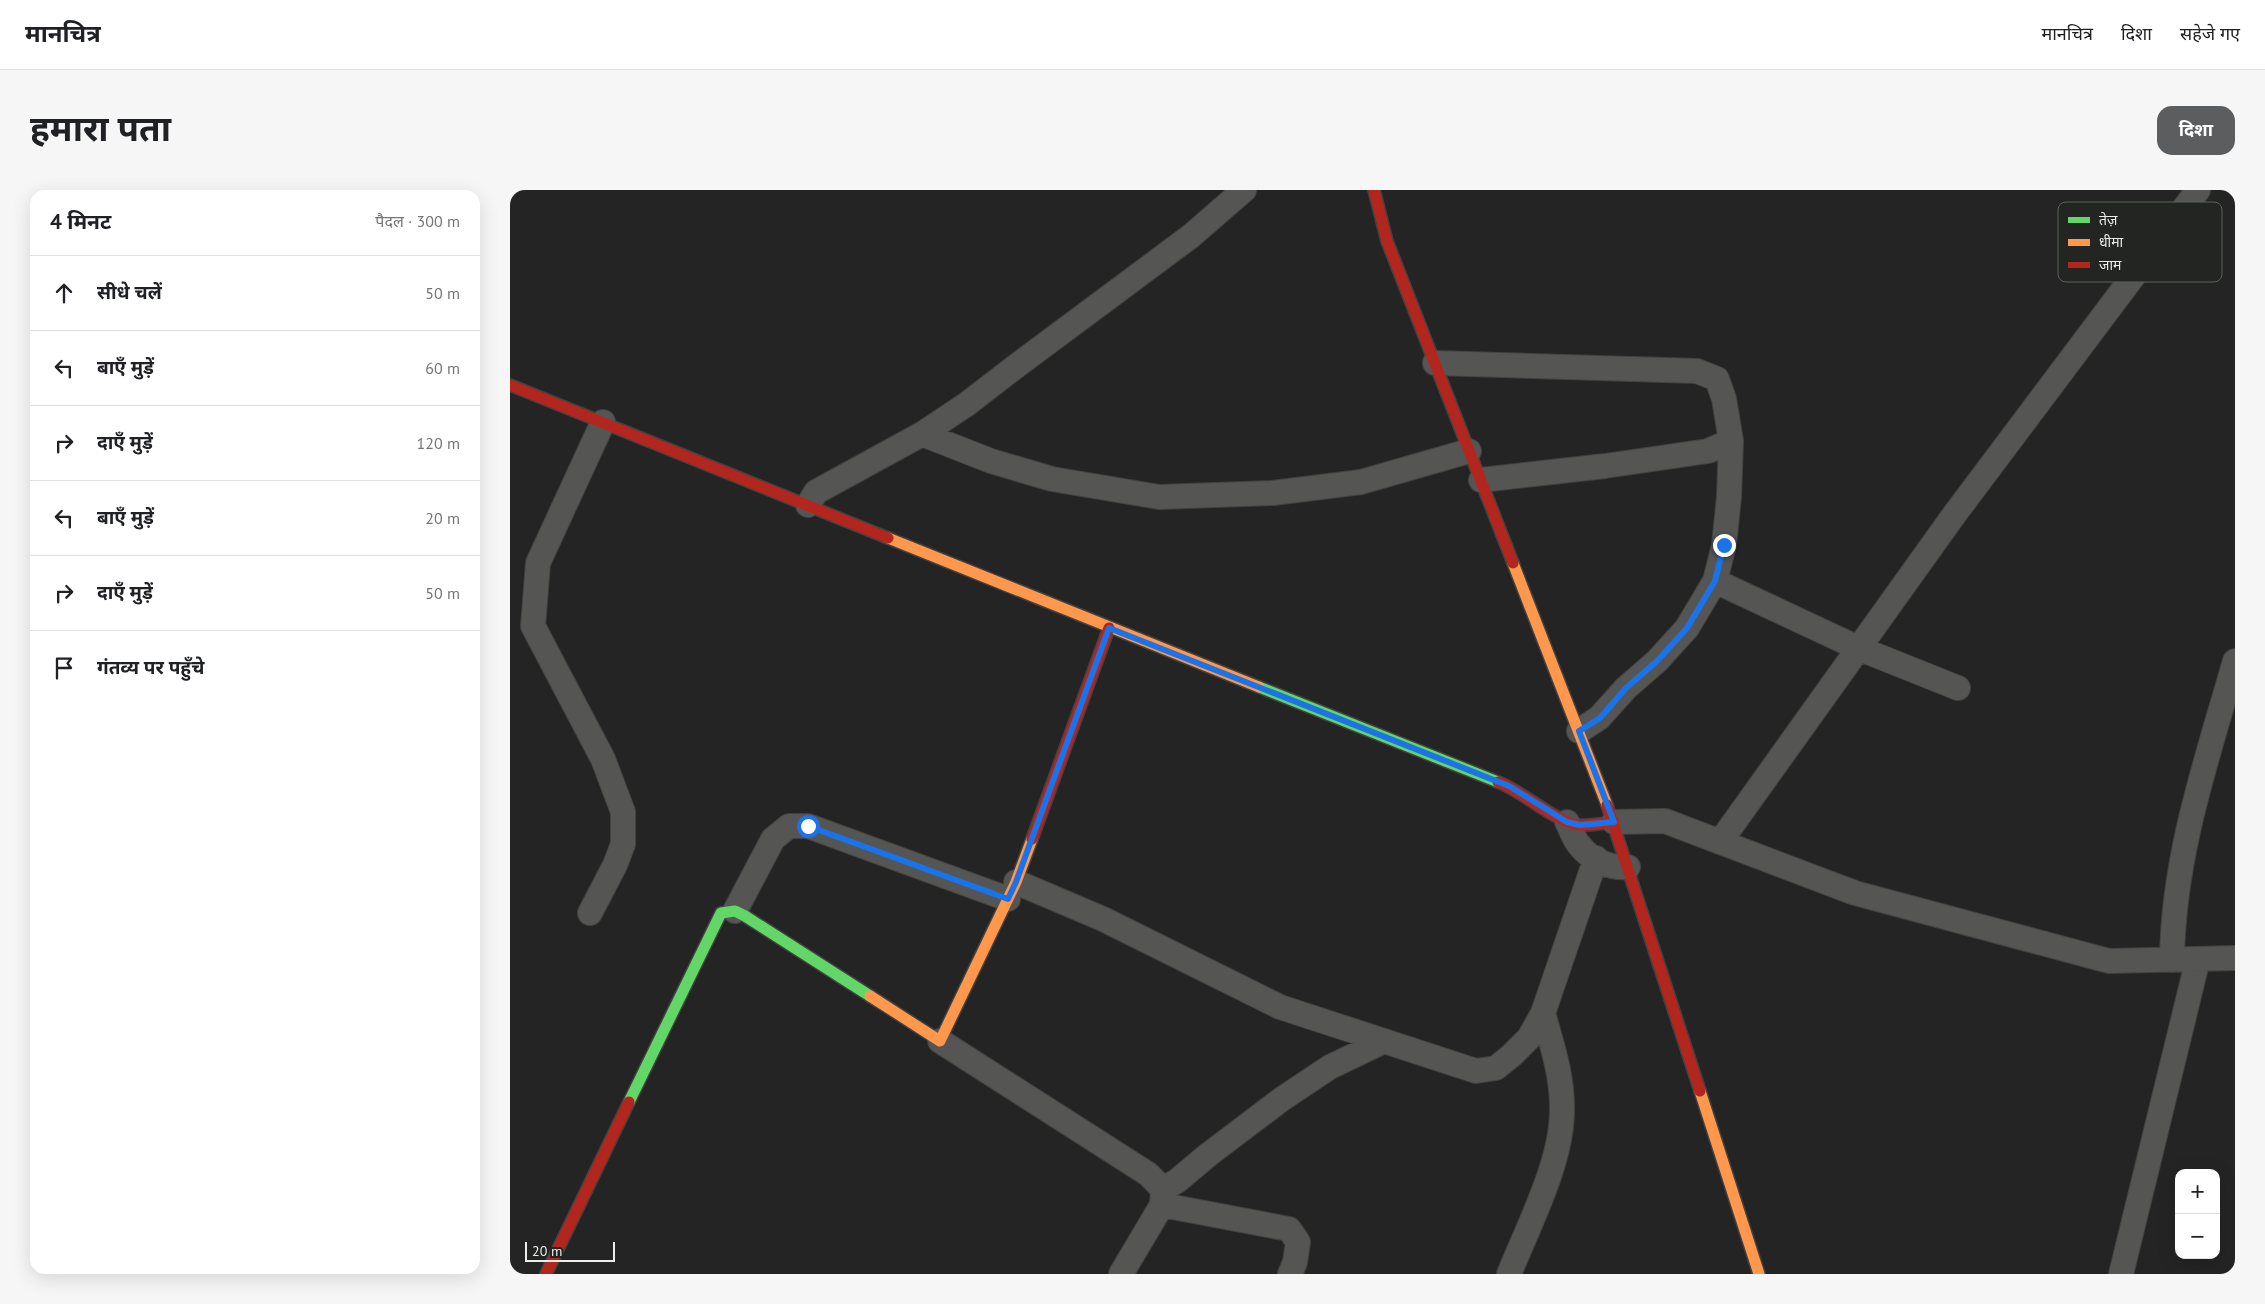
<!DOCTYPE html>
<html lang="hi">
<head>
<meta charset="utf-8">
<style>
	body { margin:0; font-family:"PT Sans","Noto Sans Devanagari",sans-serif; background:#f6f6f6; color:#202124 }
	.controls { position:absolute; right:15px; bottom:15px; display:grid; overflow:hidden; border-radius:10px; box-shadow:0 5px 20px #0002 }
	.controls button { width:45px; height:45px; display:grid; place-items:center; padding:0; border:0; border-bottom:1px solid #e0e0e0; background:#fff; color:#202124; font:25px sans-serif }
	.scale { position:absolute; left:15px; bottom:12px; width:90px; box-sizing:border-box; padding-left:5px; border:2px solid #ebedeb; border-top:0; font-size:14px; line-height:18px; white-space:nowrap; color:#ebedeb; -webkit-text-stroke:4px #222522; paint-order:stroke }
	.stop { position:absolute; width:15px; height:15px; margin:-11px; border:4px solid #1a73e8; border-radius:50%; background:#fff }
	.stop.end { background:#1a73e8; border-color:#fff; box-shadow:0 1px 5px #0008 }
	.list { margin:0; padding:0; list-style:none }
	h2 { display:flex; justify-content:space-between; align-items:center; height:65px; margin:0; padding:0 20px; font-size:21px }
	h2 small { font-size:16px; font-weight:400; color:#757577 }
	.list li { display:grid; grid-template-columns:32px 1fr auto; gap:15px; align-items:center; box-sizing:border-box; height:75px; padding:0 20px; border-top:1px solid #e0e0e0 }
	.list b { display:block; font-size:19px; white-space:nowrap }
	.list em { font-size:16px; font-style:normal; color:#757577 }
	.icon { flex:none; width:28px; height:28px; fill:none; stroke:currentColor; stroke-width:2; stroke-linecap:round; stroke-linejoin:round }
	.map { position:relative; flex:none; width:1725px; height:1084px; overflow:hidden; border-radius:15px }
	header { display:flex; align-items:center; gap:30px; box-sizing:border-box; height:70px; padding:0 25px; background:#fff; border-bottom:1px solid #e0e0e0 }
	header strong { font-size:24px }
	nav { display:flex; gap:28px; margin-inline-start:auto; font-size:18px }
	.intro { display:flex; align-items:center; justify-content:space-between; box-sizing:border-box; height:120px; padding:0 30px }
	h1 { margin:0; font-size:35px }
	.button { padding:12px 22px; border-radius:15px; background:#5c5d5e; color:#fff; font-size:18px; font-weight:700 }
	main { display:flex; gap:30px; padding:0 30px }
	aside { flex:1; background:#fff; border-radius:15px; box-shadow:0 5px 20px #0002 }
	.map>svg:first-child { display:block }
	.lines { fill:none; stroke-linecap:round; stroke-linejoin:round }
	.street-casing { stroke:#414241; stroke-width:26 }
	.fast-casing { stroke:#414241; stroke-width:14 }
	.slow-casing { stroke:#414241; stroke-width:14 }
	.jam-casing { stroke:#414241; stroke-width:14 }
	.street { stroke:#555654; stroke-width:24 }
	.fast { stroke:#63d668; stroke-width:11 }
	.slow { stroke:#ff974d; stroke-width:11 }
	.jam { stroke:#b3261e; stroke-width:11 }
	.route { stroke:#1a73e8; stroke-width:6 }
	.key { fill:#222522; stroke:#5e615e; stroke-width:1 }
	.key-label { font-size:14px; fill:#ebedeb }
</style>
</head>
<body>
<header>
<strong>मानचित्र</strong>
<nav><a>मानचित्र</a><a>दिशा</a><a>सहेजे गए</a></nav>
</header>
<div class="intro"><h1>हमारा पता</h1><a class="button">दिशा</a></div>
<main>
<aside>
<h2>4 मिनट<small>पैदल · 300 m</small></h2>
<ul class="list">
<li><svg class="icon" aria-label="ahead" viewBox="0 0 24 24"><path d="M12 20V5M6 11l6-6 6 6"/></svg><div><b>सीधे चलें</b></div><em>50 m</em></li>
<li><svg class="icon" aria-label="left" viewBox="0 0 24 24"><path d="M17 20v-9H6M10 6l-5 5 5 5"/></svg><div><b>बाएँ मुड़ें</b></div><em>60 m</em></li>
<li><svg class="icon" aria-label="right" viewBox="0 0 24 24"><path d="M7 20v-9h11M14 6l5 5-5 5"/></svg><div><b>दाएँ मुड़ें</b></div><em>120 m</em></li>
<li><svg class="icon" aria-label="left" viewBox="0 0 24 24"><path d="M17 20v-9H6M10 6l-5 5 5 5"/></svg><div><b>बाएँ मुड़ें</b></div><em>20 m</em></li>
<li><svg class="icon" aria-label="right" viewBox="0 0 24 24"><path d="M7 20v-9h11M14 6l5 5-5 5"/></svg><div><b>दाएँ मुड़ें</b></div><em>50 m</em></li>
<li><svg class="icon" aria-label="arrive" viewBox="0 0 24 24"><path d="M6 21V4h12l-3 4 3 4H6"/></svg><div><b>गंतव्य पर पहुँचे</b></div></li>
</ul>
</aside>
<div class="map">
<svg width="1725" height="1084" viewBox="0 0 1725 1084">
	<rect width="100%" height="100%" fill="#232423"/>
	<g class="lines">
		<g class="street-casing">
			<path id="street" d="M 925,173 L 1187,181 L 1207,189 L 1214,209 L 1221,251 L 1198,261 L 1095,276 L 971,290
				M 412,244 L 481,271 L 542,289 L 649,307 L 763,303 L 851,292 L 959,261
				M 298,315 L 306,302 L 412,244 L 457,214 L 505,177 L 681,46 L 734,0
				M 1205,391 L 1348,458 L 1448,498
				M 1069,541 L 1089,528 L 1116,498 L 1147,471 L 1177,438 L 1205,391 L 1214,355 L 1219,307 L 1221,251
				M 1057,632 C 1061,639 1064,650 1070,656 C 1081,670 1101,679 1118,677
				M 1104,632 L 1155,631 L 1345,703 L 1599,771 L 1725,768
				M 1210,652 L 1444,325 L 1688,0
				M 506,692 L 593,729 L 770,817 L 966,881 L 986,878 L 1002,865 L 1019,848 L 1033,823 L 1086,668
				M 225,721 L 263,649 L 279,636 L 298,636 L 498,709
				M 80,723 L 105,675 L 113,654 L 113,622 L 93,569 L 23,436 L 28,373 L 93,232
				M 1662,770 C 1663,666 1697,569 1725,471
				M 430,851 L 638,984 L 653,999 L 652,1015 L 611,1084
				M 653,999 L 667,991 L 698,965 L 772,909 L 820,877 L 872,852
				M 652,1015 L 779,1039 L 788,1052 L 785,1072 L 780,1084
				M 999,1084 C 1018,1037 1052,972 1052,921 C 1053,888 1042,855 1033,823
				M 1611,1084 L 1688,769"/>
		</g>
		<g class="fast-casing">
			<path id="fast" d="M 749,497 L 988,592
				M 119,912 L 211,723 L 225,721 L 235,726 L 360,806"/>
		</g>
		<g class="slow-casing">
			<path id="slow" d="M 378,348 L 749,497
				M 1003,373 L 1097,615
				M 360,806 L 430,851 L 506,692 L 522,649
				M 1190,901 L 1249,1084"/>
		</g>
		<g class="jam-casing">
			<path id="jam" d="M 864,0 L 877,51 L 1003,373
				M 0,195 L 378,348
				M 988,592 C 1014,602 1044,631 1068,635 C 1080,636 1093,633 1104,632
				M 1097,615 L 1190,901
				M 522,649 L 599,438
				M 36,1084 L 119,912"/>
		</g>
		<use href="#street" class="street"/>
		<use href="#fast" class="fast"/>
		<use href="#slow" class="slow"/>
		<use href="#jam" class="jam"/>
	</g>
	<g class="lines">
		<path class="route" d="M 298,636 L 498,709 L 506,692 L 599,438 L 999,596 L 1057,632 L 1070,635 L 1104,632 L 1069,541 L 1090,528 L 1116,498 L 1147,471 L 1177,438 L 1205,391 L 1214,355"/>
	</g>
	<rect x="1548" y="12" width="164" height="80" rx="8" class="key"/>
	<rect x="1558" y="27" width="22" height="6" fill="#63d668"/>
	<rect x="1558" y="49" width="22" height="7" fill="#ff974d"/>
	<rect x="1558" y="72" width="22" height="6" fill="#b3261e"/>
	<g class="key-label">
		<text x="1589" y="35">तेज़</text>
		<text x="1589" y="57">धीमा</text>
		<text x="1589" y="80">जाम</text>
	</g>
</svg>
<div class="controls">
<button>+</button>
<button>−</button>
</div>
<div class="scale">20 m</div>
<div class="stop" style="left:298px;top:636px"></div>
<div class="stop end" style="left:1214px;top:355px"></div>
</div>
</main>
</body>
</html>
